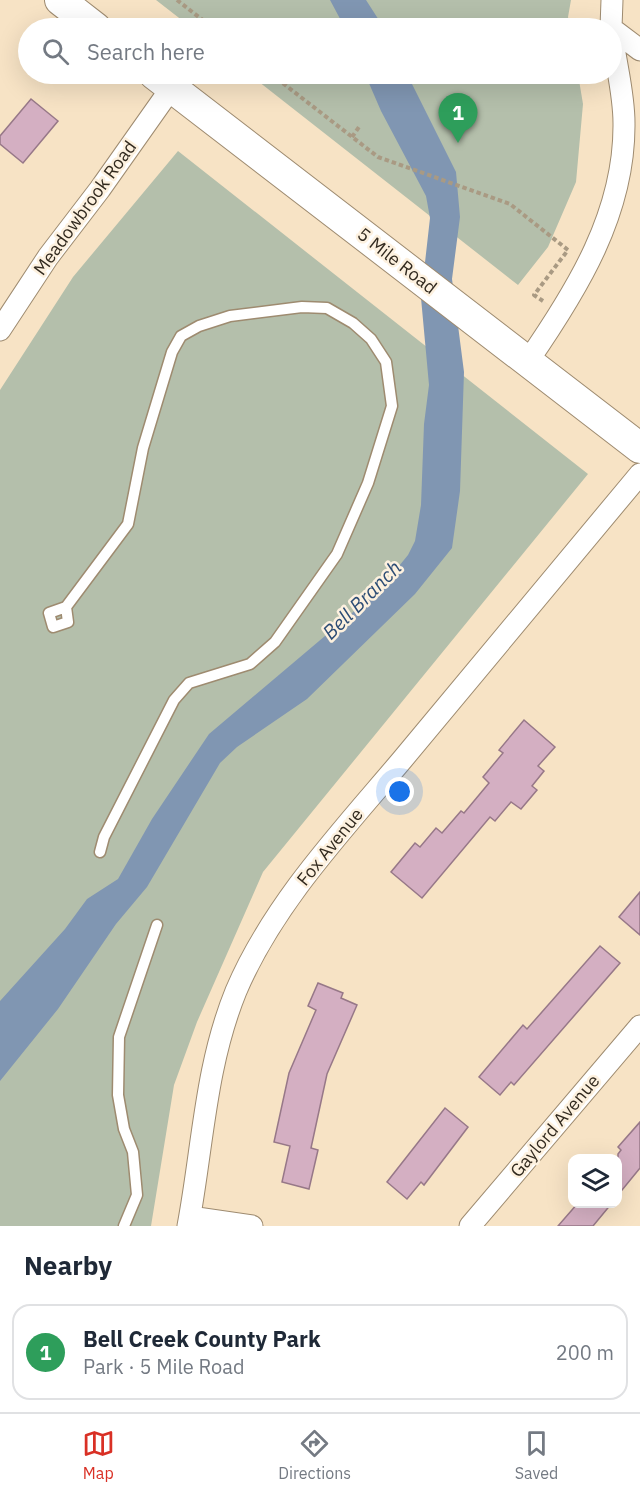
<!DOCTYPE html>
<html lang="en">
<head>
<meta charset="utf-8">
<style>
	body { margin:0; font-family:"IBM Plex Sans",sans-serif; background:#f2f2f3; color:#1f2937 }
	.controls { position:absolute; right:18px; bottom:18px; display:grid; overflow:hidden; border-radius:12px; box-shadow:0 6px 24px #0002 }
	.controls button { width:54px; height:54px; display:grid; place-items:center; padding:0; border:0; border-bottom:2px solid #e0e1e3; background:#fff; color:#1f2937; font:30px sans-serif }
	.you { position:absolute; left:400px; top:792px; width:21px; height:21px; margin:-15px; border:4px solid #fff; border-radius:50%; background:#1a73e8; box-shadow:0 0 0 9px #1a73e833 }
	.badge { display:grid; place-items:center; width:39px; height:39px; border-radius:50%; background:#d93025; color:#fff; font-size:20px; font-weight:700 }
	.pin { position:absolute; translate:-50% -50px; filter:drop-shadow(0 2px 3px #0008) }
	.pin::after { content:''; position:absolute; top:32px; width:21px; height:18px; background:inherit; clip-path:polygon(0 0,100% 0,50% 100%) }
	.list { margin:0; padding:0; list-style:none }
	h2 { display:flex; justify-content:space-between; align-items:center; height:78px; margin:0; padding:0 24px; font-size:26px }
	h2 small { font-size:20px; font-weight:400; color:#747a83 }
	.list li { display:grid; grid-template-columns:39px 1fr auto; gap:18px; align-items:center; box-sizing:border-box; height:96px; margin:0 12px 12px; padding:0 12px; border:2px solid #e0e1e3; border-radius:18px }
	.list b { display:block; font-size:22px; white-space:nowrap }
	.list p { margin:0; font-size:20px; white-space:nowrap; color:#747a83 }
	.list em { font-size:20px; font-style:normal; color:#747a83 }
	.icon { flex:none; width:33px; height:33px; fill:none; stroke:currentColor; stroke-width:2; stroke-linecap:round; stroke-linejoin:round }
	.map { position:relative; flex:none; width:640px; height:1226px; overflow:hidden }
	.search { position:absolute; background:#fff; box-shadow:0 6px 24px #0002; left:18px; right:18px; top:18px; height:66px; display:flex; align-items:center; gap:15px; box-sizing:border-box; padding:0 21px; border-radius:33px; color:#747a83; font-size:22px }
	.sheet { height:186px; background:#fff }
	nav { display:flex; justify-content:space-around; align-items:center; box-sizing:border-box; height:84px; border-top:2px solid #e0e1e3; background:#fff; font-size:16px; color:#747a83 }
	nav a { display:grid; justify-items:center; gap:3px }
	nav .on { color:#d93025 }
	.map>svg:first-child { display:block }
	.green { fill:#b4bfab }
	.water { fill:#8096b2 }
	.building { fill:#d4afc2; stroke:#977888; stroke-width:1.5 }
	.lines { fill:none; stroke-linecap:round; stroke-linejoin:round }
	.lane-casing { stroke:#9e8b70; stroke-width:13 }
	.street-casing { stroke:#9e8b70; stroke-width:23 }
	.secondary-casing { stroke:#9e8b70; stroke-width:32 }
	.path { stroke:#a99a83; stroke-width:4; stroke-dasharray:4.5 3; stroke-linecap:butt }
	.lane { stroke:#fff; stroke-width:10 }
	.street { stroke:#fff; stroke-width:21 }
	.secondary { stroke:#fff; stroke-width:30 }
	.labels { text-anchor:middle; stroke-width:5; stroke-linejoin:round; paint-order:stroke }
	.street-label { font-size:18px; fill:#322a1f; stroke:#fdf1df }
	.water-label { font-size:20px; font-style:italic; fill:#2c4c75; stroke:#fdf1df }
</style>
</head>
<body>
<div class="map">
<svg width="640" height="1226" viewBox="0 0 640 1226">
	<rect width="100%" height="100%" fill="#f7e3c5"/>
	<path class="green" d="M 156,0 L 571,0 L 568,17 L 570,28 L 192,28 Z
		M 249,74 L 578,74 L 583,104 L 576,182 L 548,247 L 518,285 Z
		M 178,151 L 588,474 L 263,872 L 197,1022 L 174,1085 L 151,1226 L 0,1226 L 0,390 L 73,277 Z"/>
	<path class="water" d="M 330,0 L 366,0 L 384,28 L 345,28 Z
		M 365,74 L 407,74 L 456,172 L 460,217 L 452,279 L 464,372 L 460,491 L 452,548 L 415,594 L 307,699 L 237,747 L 220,763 L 147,887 L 116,924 L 58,1009 L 0,1081 L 0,1001 L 65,929 L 87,899 L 118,879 L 152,819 L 209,734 L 351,614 L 390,577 L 408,555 L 415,541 L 421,505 L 424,424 L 429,385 L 421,298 L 430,218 L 426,196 L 381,111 Z"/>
	<path class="building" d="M 31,99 L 58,121 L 23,163 L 0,144 L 0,136 Z
		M 524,720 L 555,747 L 538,766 L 544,771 L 532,786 L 537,790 L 521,809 L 511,802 L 495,821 L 490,817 L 422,898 L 391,872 L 415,843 L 420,847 L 436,828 L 442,833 L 461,811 L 464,813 L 489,783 L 483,777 L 503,753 L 499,750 Z
		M 640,892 L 640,935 L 619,917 Z
		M 600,946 L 620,963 L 514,1085 L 511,1082 L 500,1095 L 479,1077 L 523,1025 L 527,1029 Z
		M 318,983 L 343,993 L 341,998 L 357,1005 L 327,1074 L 311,1148 L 318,1150 L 309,1189 L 282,1182 L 290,1146 L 274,1142 L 289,1073 L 316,1010 L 308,1006 Z
		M 445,1108 L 468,1127 L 424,1185 L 421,1182 L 407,1199 L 387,1182 Z
		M 640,1122 L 640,1168 L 618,1195 L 618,1154 L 621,1150 L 618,1147 Z
		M 578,1203 L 612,1203 L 593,1226 L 558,1226 Z"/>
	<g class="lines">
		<g class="lane-casing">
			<path id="lane" d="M 66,607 L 49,613 L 53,627 L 68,622 L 66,607 L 128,524 L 143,448 L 172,352 L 181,336 L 199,326 L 230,316 L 302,307 L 327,308 L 353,323 L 371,339 L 386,362 L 392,406 L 368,483 L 337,554 L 275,642 L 250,664 L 189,683 L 174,700 L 104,837 L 100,852
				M 124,1226 L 137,1195 L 133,1152 L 124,1129 L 118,1095 L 119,1037 L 157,925"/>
		</g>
		<g class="street-casing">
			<path id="street" d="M 611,28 L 640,50
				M 611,28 L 612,0
				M 0,330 L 48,257 L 100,189 L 172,87
				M 528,361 C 577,290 625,213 624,123 C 624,92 615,62 612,32
				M 190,1217 L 252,1226
				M 188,1226 C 203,1146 205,1067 236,991 C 273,904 342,831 402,760 C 481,664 561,569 640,474
				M 470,1226 L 640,1026"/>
		</g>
		<g class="secondary-casing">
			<path id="secondary" d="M 60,0 L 96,28
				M 154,74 L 640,448"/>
		</g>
		<path class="path" d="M 177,0 L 213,28
			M 271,74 L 378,157 L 510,204 L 568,250 L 534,295 L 543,301
			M 352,137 L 359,127"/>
		<use href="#lane" class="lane"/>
		<use href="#street" class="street"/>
		<use href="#secondary" class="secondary"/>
	</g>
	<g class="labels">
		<g class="street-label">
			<text transform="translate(85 208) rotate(-54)" y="6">Meadowbrook Road</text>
			<text transform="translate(397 261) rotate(38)" y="6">5 Mile Road</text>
			<text transform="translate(330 847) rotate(-51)" y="6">Fox Avenue</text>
			<text transform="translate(555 1126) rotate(-50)" y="6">Gaylord Avenue</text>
		</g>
		<g class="water-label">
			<text transform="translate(362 600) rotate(-45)" y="7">Bell Branch</text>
		</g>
	</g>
</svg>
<div class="controls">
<button><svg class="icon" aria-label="layers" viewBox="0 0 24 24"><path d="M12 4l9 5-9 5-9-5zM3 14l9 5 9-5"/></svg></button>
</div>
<div class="you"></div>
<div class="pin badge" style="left:458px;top:143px;background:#2e9e5b">1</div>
<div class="search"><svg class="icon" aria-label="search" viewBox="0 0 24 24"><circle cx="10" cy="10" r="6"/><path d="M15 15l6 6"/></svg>Search here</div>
</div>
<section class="sheet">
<h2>Nearby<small></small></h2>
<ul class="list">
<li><span class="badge" style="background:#2e9e5b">1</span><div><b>Bell Creek County Park</b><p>Park · 5 Mile Road</p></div><em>200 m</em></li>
</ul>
</section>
<nav>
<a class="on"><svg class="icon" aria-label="map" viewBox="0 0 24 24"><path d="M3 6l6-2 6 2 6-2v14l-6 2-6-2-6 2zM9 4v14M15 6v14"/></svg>Map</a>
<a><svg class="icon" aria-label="directions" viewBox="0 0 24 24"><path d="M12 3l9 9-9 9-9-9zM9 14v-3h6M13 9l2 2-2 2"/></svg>Directions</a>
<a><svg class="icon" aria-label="saved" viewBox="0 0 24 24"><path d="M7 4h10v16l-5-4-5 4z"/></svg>Saved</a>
</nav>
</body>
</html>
